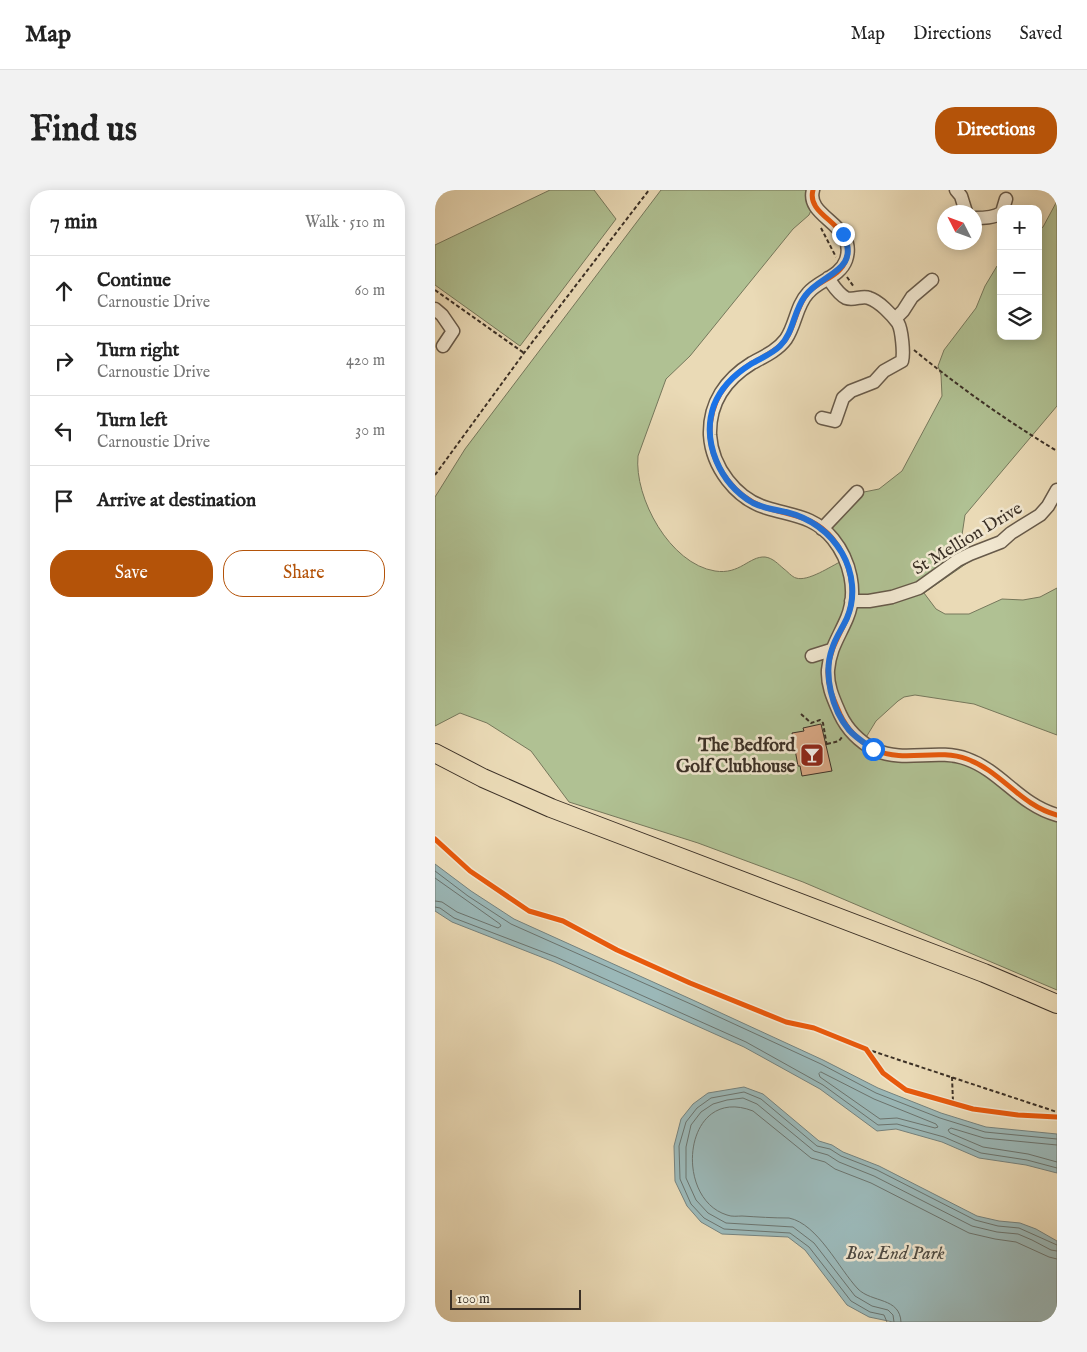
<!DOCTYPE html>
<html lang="en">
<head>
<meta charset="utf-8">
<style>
	body { margin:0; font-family:"IM FELL English",serif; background:#f2f2f2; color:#222 }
	.controls { position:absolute; right:15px; top:15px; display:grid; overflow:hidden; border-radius:10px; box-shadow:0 2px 12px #0003 }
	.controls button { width:45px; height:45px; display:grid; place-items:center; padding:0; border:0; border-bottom:1px solid #e0e0e0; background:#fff; color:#222; font:25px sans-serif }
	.compass { position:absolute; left:502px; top:15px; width:45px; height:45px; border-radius:50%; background:#fff; box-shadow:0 2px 12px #0003; rotate:312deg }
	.scale { position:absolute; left:15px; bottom:12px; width:131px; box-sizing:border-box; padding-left:5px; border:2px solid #3b3026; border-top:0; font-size:14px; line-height:18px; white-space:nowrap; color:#3b3026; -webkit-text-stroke:4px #f1e7d0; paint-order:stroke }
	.stop { position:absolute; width:15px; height:15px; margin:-11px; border:4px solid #1a73e8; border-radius:50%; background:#fff }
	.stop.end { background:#1a73e8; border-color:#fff; box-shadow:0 1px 5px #0008 }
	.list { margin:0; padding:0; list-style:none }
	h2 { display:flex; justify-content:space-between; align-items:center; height:65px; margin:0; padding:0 20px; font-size:21px }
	h2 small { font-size:16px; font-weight:400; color:#767676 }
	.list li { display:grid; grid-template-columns:32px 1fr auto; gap:15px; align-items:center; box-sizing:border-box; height:70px; padding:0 20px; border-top:1px solid #e0e0e0 }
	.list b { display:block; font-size:19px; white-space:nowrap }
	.list p { margin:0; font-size:16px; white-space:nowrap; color:#767676 }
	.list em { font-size:16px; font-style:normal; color:#767676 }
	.actions { display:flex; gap:10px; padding:15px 20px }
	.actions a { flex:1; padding:11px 0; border:1px solid #b45309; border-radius:20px; text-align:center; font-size:18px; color:#b45309 }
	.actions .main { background:#b45309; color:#fff }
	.icon { flex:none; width:28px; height:28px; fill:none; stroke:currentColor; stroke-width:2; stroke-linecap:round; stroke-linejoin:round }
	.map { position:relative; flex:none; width:622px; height:1132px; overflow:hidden; border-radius:20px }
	header { display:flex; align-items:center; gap:30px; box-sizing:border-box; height:70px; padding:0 25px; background:#fff; border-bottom:1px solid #e0e0e0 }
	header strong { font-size:24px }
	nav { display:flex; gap:28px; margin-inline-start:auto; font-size:18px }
	.intro { display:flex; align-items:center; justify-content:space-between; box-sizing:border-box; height:120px; padding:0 30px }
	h1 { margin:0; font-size:35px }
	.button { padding:12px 22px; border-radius:20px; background:#b45309; color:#fff; font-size:18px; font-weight:700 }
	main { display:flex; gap:30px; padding:0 30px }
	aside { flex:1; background:#fff; border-radius:20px; box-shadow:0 2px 12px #0003 }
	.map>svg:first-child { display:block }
	.green { fill:#b0c193; stroke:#76785c }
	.water { fill:#9bb8b8; stroke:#75827e }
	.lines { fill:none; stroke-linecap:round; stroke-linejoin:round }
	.shore { stroke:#6b746f; stroke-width:1 }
	.building { fill:#daa986; stroke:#3b3026 }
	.minor-casing { stroke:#675a4a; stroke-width:15 }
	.highway-casing { stroke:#3b3026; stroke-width:20 }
	.path { stroke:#3b3026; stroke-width:2; stroke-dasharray:4 2.5; stroke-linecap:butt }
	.minor { stroke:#f1e7d0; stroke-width:12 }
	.highway { stroke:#eadab6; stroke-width:18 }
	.cycleway-casing { stroke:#f1e7d0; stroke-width:8 }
	.cycleway { stroke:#e8590c; stroke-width:5 }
	.route { stroke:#1a73e8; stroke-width:6 }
	.labels { text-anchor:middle; stroke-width:5; stroke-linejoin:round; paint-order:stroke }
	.street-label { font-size:18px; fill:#3b3026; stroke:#f1e7d0 }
	.poi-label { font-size:18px; font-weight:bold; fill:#3b3026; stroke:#f1e7d0; text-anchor:end }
	.water-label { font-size:19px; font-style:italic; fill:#4e4b43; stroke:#f1e7d0 }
</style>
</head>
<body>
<header>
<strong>Map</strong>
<nav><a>Map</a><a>Directions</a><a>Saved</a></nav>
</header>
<div class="intro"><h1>Find us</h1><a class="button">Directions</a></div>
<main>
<aside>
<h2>7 min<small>Walk · 510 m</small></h2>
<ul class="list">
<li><svg class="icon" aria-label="ahead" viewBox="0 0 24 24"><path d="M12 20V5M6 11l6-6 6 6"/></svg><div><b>Continue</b><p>Carnoustie Drive</p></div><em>60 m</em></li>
<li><svg class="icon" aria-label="right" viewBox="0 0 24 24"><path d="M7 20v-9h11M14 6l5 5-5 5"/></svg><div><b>Turn right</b><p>Carnoustie Drive</p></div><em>420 m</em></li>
<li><svg class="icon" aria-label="left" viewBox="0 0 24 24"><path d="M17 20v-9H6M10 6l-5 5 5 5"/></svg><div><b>Turn left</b><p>Carnoustie Drive</p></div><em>30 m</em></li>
<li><svg class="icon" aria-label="arrive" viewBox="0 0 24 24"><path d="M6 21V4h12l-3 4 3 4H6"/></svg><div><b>Arrive at destination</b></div></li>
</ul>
<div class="actions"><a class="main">Save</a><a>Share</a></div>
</aside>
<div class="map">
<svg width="622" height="1132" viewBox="0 0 622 1132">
	<rect width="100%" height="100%" fill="#eadab6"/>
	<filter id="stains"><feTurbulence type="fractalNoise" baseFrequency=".004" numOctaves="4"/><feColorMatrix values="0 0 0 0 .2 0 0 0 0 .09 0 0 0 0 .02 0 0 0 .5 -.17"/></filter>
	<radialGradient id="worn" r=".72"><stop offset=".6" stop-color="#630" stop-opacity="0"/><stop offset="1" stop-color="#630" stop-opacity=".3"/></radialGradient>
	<path class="green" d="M 115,0 L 159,0 L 181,29 L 85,156 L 0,95 L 0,55 Z
		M 226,0 L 385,0 L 374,25 L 358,39 L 255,166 L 231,189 L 203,266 C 199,308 235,374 280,381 C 305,385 314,366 330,367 C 338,368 343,374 349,379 C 352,381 357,387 361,388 C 373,392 396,376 407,371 L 391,342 L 429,302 L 444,299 L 467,281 L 507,206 L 506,185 L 503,176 L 509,160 L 541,118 L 550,96 L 562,76 L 566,73 L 566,146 L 603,146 L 603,41 L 608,37 L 622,11 L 622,216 L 530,325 L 527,345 L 535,371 L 489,403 L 501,419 L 510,424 L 534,424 L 567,409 L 588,410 L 605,407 L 622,398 L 622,545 L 539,514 L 480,505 L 469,507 L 463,511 L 441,531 L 430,549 L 453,560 L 514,561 L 602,614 L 622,620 L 622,800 L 368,692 L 263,653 L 134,612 L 96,561 L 52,533 L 25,523 L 0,536 L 0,307 L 30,259 Z"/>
	<path class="water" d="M 0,674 L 36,701 L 79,729 L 260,811 L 388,870 L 443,898 L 506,923 L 551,937 L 622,944 L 622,983 L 591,975 L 544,968 L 507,952 L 461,939 L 442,941 L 385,899 L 309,857 L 119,772 L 17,732 L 0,721 Z
		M 309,897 L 328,904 L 384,951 L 397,955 L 408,962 L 444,976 L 542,1026 L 564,1031 L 585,1033 L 601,1039 L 622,1051 L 622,1132 L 458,1132 L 434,1127 L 412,1115 L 370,1060 L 353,1047 L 287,1044 L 266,1032 L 252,1016 L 240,991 L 239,956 L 246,929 L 258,914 L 273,903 Z"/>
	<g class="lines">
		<path class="shore" d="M 0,681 L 33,706 L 76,734 L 258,815 L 386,874 L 441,903 L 505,928 L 550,942 L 622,949
			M 0,688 L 65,734 L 66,736 L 63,738 L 22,722 L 7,712 L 0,711
			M 0,717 L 5,718 L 19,728 L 121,767 L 311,852 L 388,895 L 443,935 L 462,934 L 509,947 L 546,963 L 592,970 L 622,978
			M 386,882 L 439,909 L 501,934 L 503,937 L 500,938 L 462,928 L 445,929 L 385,887 L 384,884 Z
			M 622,955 L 549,948 L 516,938 L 513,940 L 515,943 L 548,957 L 593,964 L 622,972
			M 452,1132 L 449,1125 L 435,1122 L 416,1111 L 374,1057 L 355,1043 L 289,1039 L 269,1028 L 256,1014 L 245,989 L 244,956 L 251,932 L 262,918 L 276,908 L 309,902 L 326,909 L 382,956 L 395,959 L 406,966 L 442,980 L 540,1030 L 563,1036 L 584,1038 L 622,1055
			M 459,1132 L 458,1125 L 453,1120 L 437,1116 L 420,1106 L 379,1053 L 358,1037 L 291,1033 L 273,1023 L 261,1010 L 251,988 L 251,957 L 256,935 L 266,922 L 278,914 L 292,910 L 308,908 L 322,914 L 379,961 L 393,965 L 404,972 L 439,986 L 537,1036 L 562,1042 L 583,1044 L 597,1050 L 616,1060 L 622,1061
			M 466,1132 C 465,1107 437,1113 423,1099 C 404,1079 383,1034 354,1028 C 338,1028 323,1027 307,1026 C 303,1026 297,1027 292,1025 C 237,1008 249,894 318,921 L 376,968 L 390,972 L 400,979 L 436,993 L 534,1043 L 560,1049 L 581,1052 L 614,1067 L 622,1069"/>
	</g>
	<path class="building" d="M 386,534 L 397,581 L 367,586 L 365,576 L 363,576 L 357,543 L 369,541 L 368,538 Z"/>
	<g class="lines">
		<g class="minor-casing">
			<path id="minor" d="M 378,0 C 370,28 423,34 411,70 C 405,87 384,90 373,103 C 361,116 361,134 351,149 C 343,160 330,166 317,173 C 291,189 274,213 275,245 C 277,277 301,309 332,318 C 358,326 379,326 398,349 C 415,370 423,402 412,428 C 404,447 395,458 393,480 C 392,496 399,510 405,524 C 412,539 425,552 440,560 C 470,573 502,558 532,569 C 566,581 585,615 622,625
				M 521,0 L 526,6 L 531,22
				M 568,19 L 571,9
				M 540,28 C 548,28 559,28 566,23
				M 0,119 L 7,125 L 18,141 L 8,156
				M 460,129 L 468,121 L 477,107 L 497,90
				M 387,228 L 400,231 L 408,208 L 416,201 L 439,192 L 449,181 L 467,171 C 469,164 467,140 463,133 C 457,125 444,111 434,108 C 427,105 419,111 411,108 C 403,104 398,95 393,88
				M 387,339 L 422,302
				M 416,411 L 434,411 L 457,407 L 484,398 L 523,370 L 535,364 L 566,352 L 576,343 L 605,325 L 613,316 L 622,300
				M 377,466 L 396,460"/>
		</g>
		<g class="highway-casing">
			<path id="highway" d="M 0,563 L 48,588 L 116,618 L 549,783 L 622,814"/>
		</g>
		<path class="path" d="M 386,38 L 401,67
			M 412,87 L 419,97
			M 0,100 L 89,163
			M 479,160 C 524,197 572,231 622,261
			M 0,285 L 89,163 L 214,0
			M 366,524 L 376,533 L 385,530 L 388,533 L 392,557
			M 392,554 L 404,551 L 407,547
			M 0,649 L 35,681 L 94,721 L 128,731 L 182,760 L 255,793 L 351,832 L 379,838 L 431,859 L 448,883 L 471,900 L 538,919 L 583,925 L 622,927
			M 431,859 L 622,922
			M 517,887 L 518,912"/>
		<use href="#minor" class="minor"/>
		<use href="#highway" class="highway"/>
		<g class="cycleway-casing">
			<path id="cycleway" d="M 378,0 C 370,28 423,34 411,70 C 405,87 384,90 373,103 C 361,116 361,134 351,149 C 343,160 330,166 317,173 C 291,189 274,213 275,245 C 277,277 301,309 332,318 C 358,326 379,326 398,349 C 415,370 423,402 412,428 C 404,447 395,458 393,480 C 392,496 399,510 405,524 C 412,539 425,552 440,560 C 470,573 502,558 532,569 C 566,581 585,615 622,625
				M 0,649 L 35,681 L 94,721 L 128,731 L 182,760 L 255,793 L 351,832 L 379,838 L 431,859 L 448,883 L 471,900 L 538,919 L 583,925 L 622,927"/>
		</g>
		<use href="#cycleway" class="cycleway"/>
	</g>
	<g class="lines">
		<path class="route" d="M 408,44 C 427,81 385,84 370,106 C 358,122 359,142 345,156 C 337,164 326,168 316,174 C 300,184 286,197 279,215 C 266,252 285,294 318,313 C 328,318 340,320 351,322 C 375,328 394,341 407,363 C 418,382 421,407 412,428 C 407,439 400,448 397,459 C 388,484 397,520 414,540 C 421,548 430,553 438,559"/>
	</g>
	<defs>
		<g id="bar-square" transform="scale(1.25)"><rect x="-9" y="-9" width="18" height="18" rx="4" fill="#8f2418" stroke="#f1e7d0"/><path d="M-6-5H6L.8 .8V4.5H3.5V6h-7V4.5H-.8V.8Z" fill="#fff"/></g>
	</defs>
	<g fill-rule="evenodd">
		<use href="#bar-square" x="377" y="565"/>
	</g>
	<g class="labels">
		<g class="street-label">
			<text transform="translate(532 348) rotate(-31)" y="6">St Mellion Drive</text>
		</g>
		<g class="poi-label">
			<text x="360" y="561">The Bedford<tspan x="360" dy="21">Golf Clubhouse</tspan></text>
		</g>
		<g class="water-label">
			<text x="460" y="1069">Box End Park</text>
		</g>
	</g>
	<rect width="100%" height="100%" filter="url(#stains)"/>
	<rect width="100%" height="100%" fill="url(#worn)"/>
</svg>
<div class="controls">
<button>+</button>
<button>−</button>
<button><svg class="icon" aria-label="layers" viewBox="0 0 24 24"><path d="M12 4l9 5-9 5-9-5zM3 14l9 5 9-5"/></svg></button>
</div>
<svg class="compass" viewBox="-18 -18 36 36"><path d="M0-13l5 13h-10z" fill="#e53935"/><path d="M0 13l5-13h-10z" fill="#767676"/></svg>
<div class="scale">100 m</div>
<div class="stop" style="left:438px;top:559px"></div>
<div class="stop end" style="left:408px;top:44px"></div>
</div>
</main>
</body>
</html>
